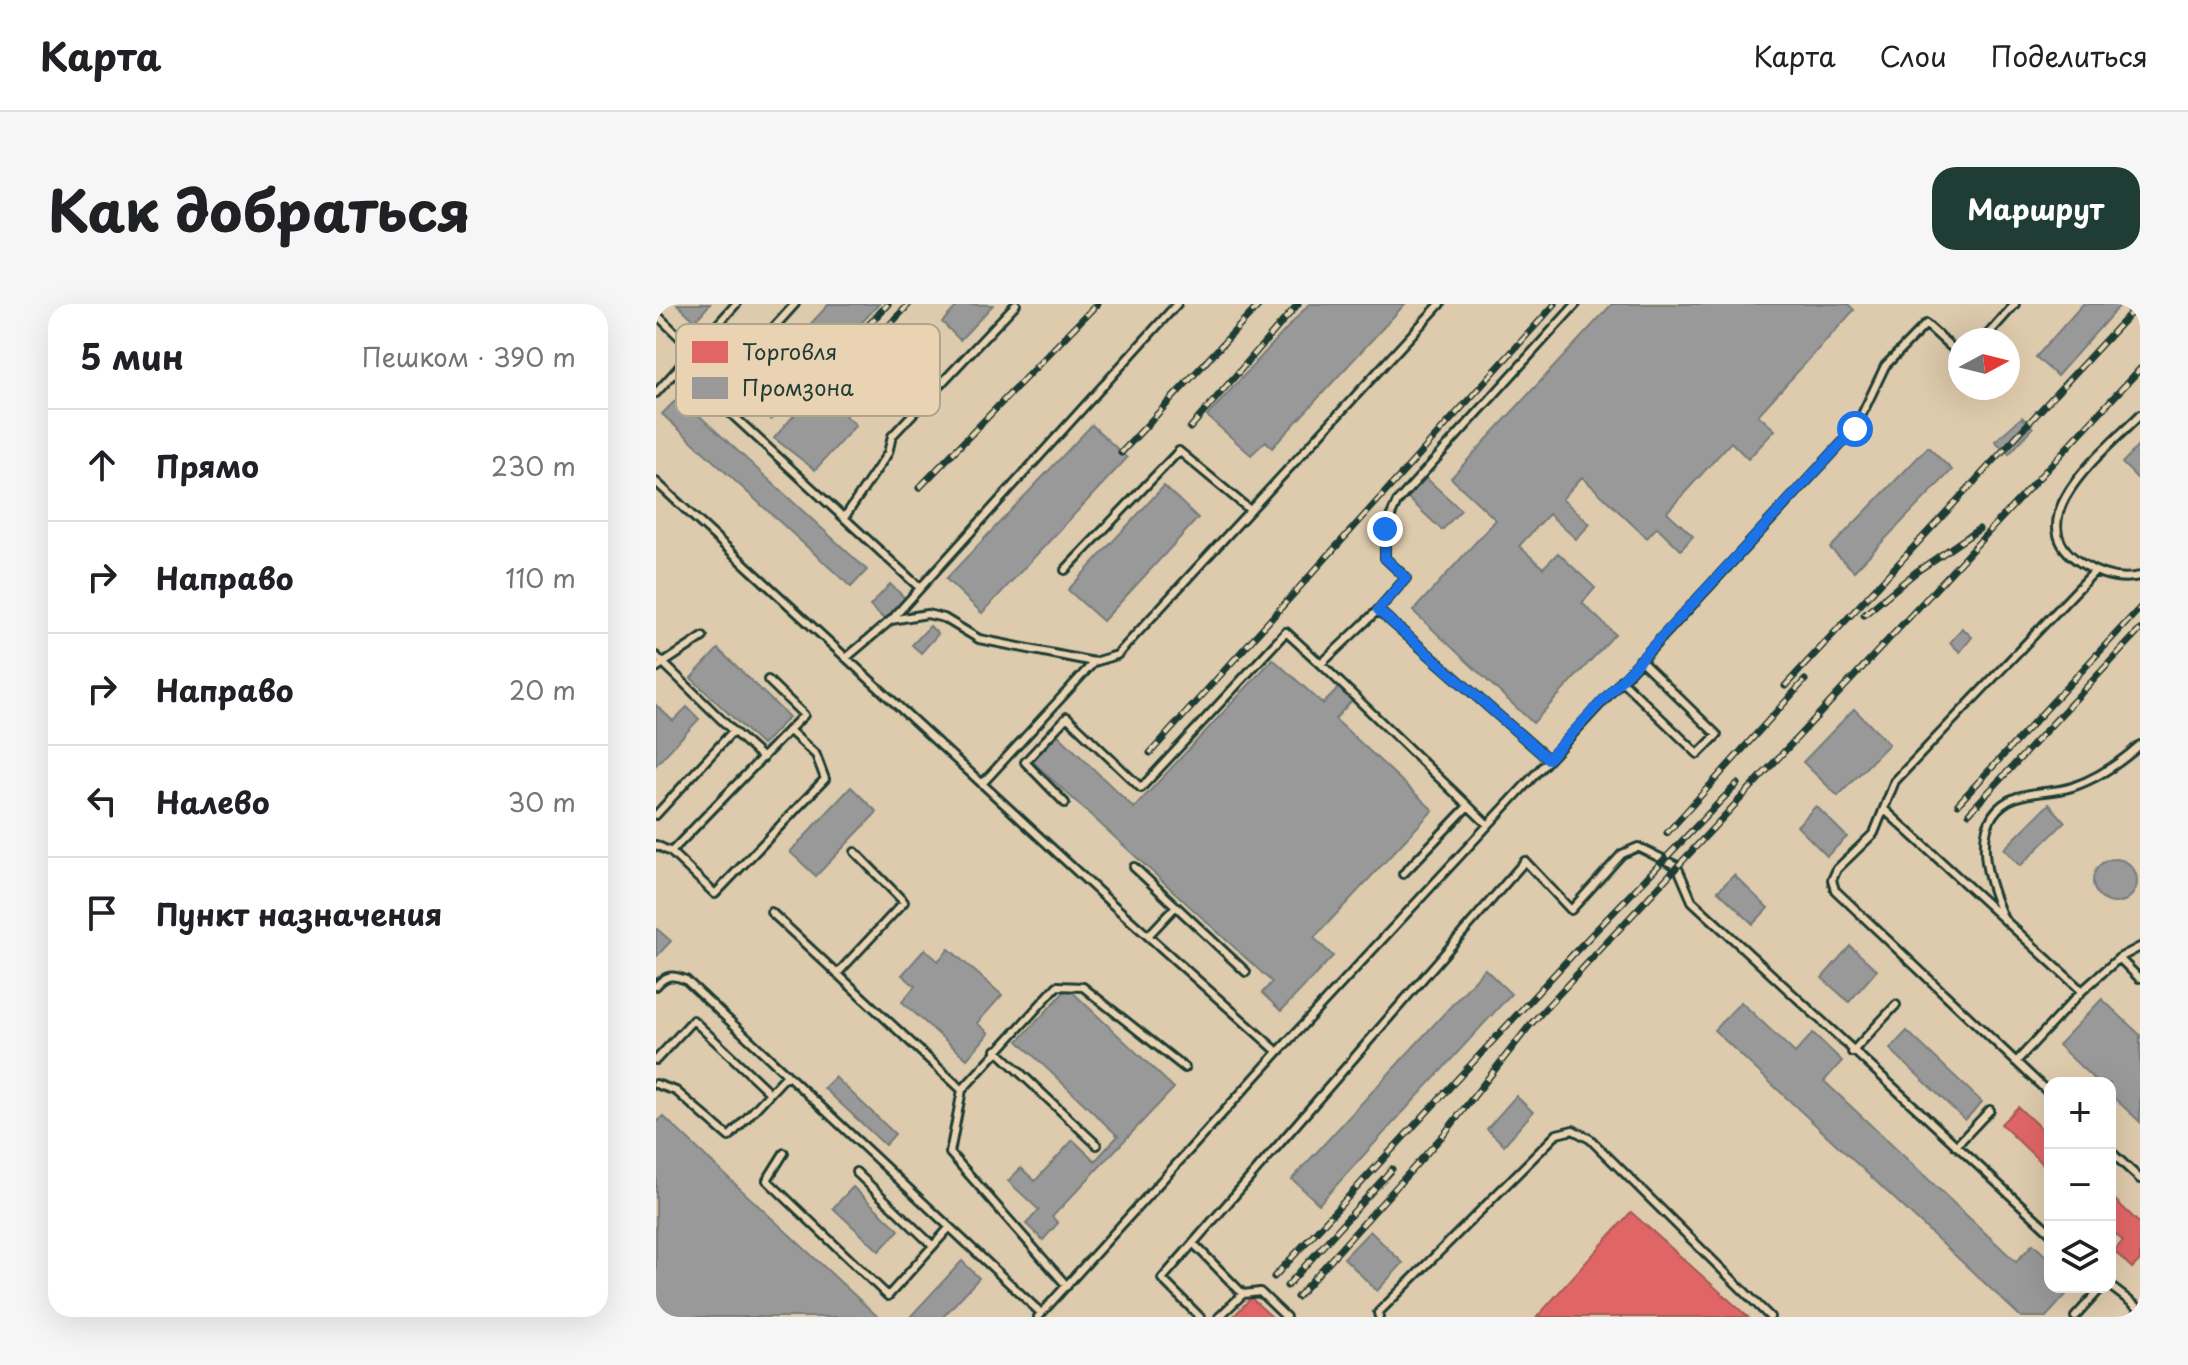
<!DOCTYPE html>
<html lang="ru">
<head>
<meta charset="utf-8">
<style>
	body { margin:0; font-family:"Playpen Sans",sans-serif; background:#f6f6f6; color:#202124 }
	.controls { position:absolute; right:24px; bottom:24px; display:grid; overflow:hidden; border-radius:16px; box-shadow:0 8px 32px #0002 }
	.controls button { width:72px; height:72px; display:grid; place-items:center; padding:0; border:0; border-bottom:2px solid #e0e0e0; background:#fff; color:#202124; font:40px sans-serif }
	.compass { position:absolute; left:1292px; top:24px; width:72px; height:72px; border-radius:50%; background:#fff; box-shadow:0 8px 32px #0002; rotate:83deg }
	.stop { position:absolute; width:24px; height:24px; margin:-18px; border:6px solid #1a73e8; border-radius:50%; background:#fff }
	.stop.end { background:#1a73e8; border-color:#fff; box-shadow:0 2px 8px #0008 }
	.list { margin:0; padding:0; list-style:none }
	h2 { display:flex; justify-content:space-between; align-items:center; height:104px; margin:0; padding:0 32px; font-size:34px }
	h2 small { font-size:26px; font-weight:400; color:#757577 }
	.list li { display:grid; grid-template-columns:52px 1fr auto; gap:24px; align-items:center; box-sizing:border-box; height:112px; padding:0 32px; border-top:2px solid #e0e0e0 }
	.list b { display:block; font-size:30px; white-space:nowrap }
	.list em { font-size:26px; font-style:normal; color:#757577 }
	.icon { flex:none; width:44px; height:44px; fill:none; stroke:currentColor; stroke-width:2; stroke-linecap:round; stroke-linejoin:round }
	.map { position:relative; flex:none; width:1484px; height:1013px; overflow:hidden; border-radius:24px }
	header { display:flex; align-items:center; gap:48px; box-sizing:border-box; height:112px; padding:0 40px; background:#fff; border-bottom:2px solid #e0e0e0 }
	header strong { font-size:38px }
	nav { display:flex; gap:44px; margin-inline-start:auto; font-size:28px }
	.intro { display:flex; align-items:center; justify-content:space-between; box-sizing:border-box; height:192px; padding:0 48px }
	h1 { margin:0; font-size:56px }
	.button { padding:20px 36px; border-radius:24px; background:#1f3d34; color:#fff; font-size:28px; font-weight:700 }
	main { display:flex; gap:48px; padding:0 48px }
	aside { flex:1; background:#fff; border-radius:24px; box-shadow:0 8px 32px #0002 }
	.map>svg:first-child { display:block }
	.shops { fill:#e06666; stroke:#a65a57; stroke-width:2 }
	.industry { fill:#999; stroke:#747d7b; stroke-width:2 }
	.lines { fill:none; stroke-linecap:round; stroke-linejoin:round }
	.service-casing { stroke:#1f3d34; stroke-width:12 }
	.service { stroke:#ead3b3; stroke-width:6 }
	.rail-casing { stroke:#1f3d34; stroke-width:7 }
	.rail { stroke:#ead3b3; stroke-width:4; stroke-dasharray:12; stroke-linecap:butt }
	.route { stroke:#1a73e8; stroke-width:10 }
	.key { fill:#ead3b3; stroke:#ada68d; stroke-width:2 }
	.key-label { font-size:22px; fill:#1f3d34 }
</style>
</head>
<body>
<header>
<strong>Карта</strong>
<nav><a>Карта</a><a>Слои</a><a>Поделиться</a></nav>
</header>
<div class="intro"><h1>Как добраться</h1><a class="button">Маршрут</a></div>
<main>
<aside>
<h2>5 мин<small>Пешком · 390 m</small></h2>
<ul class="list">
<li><svg class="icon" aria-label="ahead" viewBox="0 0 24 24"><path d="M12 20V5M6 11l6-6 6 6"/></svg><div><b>Прямо</b></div><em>230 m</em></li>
<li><svg class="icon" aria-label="right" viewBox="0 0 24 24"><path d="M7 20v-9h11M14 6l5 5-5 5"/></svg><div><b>Направо</b></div><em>110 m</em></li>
<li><svg class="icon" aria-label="right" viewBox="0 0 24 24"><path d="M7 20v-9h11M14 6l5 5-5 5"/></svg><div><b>Направо</b></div><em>20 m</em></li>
<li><svg class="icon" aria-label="left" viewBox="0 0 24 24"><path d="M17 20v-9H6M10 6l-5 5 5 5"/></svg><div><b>Налево</b></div><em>30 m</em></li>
<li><svg class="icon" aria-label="arrive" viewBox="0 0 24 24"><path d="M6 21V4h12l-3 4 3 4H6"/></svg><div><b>Пункт назначения</b></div></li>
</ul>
</aside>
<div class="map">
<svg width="1484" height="1013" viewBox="0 0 1484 1013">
	<rect width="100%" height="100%" fill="#decaac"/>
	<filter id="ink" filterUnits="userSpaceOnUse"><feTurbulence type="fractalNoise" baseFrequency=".0125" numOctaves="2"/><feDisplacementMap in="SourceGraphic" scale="16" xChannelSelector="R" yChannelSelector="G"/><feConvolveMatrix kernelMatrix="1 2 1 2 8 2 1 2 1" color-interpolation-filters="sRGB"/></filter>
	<g filter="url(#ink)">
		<path class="shops" d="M 1362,803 L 1394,833 L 1394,867 L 1345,820 Z
			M 1454,891 L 1484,920 L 1484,956 L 1476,964 L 1458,947 L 1467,937 L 1454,925 Z
			M 975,908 L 1092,1013 L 881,1013 Z
			M 595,994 L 616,1013 L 577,1013 Z"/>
		<path class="industry" d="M 21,0 L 54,0 L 39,17 Z
			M 173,0 L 223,0 L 115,116 L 89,91 Z
			M 303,0 L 337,1 L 304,36 L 286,18 Z
			M 653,0 L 749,0 L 616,144 L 610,137 L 595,151 L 551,112 Z
			M 956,0 L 1192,0 L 1198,6 L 1102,111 L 1119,126 L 1092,155 L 1075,138 L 1011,208 L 1037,232 L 1025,246 L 1001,223 L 991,234 L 926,173 L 906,195 L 934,220 L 920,235 L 893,210 L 863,242 L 887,264 L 902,249 L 939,284 L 926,299 L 959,330 L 877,419 L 757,307 L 840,216 L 795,174 Z
			M 1427,0 L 1465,0 L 1401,72 L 1380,53 Z
			M 156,91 L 176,109 L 181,104 L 200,121 L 159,166 L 118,134 Z
			M 23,93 L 211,266 L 195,283 L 6,110 Z
			M 1366,113 L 1377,124 L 1353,150 L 1339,137 Z
			M 436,121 L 471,154 L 326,309 L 290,275 Z
			M 1484,140 L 1484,177 L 1466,159 Z
			M 1272,143 L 1296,166 L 1198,267 L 1174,244 Z
			M 770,174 L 805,206 L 786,226 L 752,194 Z
			M 508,182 L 542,214 L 447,317 L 412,286 Z
			M 234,280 L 249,294 L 229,316 L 214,302 Z
			M 274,322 L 282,330 L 265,349 L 256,341 Z
			M 1306,324 L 1316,333 L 1304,348 L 1294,339 Z
			M 62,345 L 133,413 L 106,441 L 35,374 Z
			M 617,355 L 667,400 L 684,383 L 697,395 L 679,415 L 777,506 L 658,634 L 677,652 L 625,707 L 606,689 L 616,678 L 376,457 L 402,431 L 478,504 Z
			M 0,401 L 17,417 L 31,403 L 43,415 L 0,461 Z
			M 1198,405 L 1233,440 L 1182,492 L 1147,458 Z
			M 195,483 L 221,508 L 160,572 L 134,548 Z
			M 1393,500 L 1409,518 L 1364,562 L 1348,545 Z
			M 1160,502 L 1191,533 L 1171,552 L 1141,522 Z
			M1437 577a22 22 0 1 1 44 0a22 22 0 1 1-44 0Z
			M 1078,571 L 1112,604 L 1097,620 L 1062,587 Z
			M 1,625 L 15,637 L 0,653 L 0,626 Z
			M 1194,642 L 1221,666 L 1193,698 L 1166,674 Z
			M 269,645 L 282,657 L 293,645 L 346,691 L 321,719 L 333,729 L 311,755 L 246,698 L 259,682 L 246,671 Z
			M 829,665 L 855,690 L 663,900 L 636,875 Z
			M 412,684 L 518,784 L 396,913 L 402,919 L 387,936 L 370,920 L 383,906 L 352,877 L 365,864 L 379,877 L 417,836 L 439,857 L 462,832 L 362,737 Z
			M 1446,695 L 1484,731 L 1484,818 L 1454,790 L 1454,779 L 1442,779 L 1402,741 Z
			M 1085,698 L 1139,749 L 1157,729 L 1186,757 L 1168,777 L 1360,958 L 1377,940 L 1394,956 L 1394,983 L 1417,983 L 1390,1013 L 1365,1013 L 1058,726 Z
			M 1251,727 L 1326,798 L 1309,816 L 1234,745 Z
			M 179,773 L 239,830 L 229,841 L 168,784 Z
			M 860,792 L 877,808 L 848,841 L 831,825 Z
			M 7,812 L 80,881 L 222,1013 L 0,1013 L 0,819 Z
			M 197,883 L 243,926 L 223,947 L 177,904 Z
			M 714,927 L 747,959 L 721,987 L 688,954 Z
			M 306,957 L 323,974 L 287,1013 L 254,1013 Z"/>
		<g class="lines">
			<g class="service-casing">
				<path id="service" d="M 139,0 L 56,92 L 264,284
					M 0,10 L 38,47
					M 1327,36 L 1359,0
					M 0,89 L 80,0
					M 1484,111 C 1452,144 1357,216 1425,259 C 1443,271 1462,277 1484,272
					M 0,178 L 455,599 L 622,748 L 382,1013
					M 188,214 L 232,149 L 236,132 L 360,0
					M 409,266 L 523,147 L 594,206
					M 238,313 L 521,0
					M 0,352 L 77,427
					M 190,354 L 235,316 L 271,310 L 288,314 L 323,335 L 438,358 L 461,351 L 784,0
					M 665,360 L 831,520
					M 0,364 L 47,333
					M 112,376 L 148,411 L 133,426 L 15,548 L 59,590 L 169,475 L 160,451 L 133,426
					M 965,376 L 1042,450 L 1061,431 L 984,356
					M 892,455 L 722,306 L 750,274 L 729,254 L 729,225 L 741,198 L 920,0
					M 326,480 L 438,358
					M 409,499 L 369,458 L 411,413 L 485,484 L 630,328 L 665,360 L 722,306
					M 1230,507 L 1426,687 L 1360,758
					M 0,511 L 77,427 L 107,454
					M 0,541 L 15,548
					M 478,563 L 590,668
					M 747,570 L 812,502
					M 115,608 L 306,786
					M 1347,613 C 1331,577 1310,511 1361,493 C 1379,487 1398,489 1416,483 C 1440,475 1465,458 1484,441
					M 492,632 L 520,602
					M 1463,654 L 1483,674
					M 181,670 L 248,598 L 199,548
					M 0,682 C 10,671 16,670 30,676 L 385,1009
					M 1426,687 L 1463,654 L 1484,643
					M 340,746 L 441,841
					M 622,748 L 1199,125 L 1229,62 L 1270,20 L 1304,51
					M 1196,748 L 1240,701
					M 0,756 L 37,716 L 114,789
					M 0,780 L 20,787 L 73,833 L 131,771
					M 1394,790 L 1179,586 L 1176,576 L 1181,565 L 1218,529 L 1239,477 L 1438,268
					M 1300,842 L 1334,806
					M 1454,847 L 1484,875
					M 128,849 L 111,876 L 232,992 L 293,924
					M 200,868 L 277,942
					M 538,940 L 587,990 L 563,1013
					M 411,982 L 294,849 L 306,786 L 401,682 L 427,683 L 529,764
					M 1454,982 L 1484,1005
					M 587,990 L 604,988 L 630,1013
					M 544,1013 L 506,975 L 869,557 L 915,606 L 966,550 L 982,543 L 1021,562 L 1036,597 L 1394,928
					M 723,1013 L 722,1009 L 901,830 L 917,826 L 934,835 L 1114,1013
					M 1419,1013 L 1446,983"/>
			</g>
			<use href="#service" class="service"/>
			<g class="rail-casing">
				<path id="rail" d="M 213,43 L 253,0
					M 146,93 L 232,0
					M 534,124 L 642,0
					M 465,149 L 604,0
					M 263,184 L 441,0
					M 1208,311 L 1260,268 L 1323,225
					M 1129,382 L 1483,0
					M 494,449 L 899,0
					M 1302,500 L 1484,304
					M 1313,509 L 1484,326
					M 1011,529 L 1149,376
					M 618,973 L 920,647 L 1081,480
					M 631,982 L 736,865
					M 641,993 L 789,829 L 874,721 L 1484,65"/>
			</g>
			<use href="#rail" class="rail"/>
		</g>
	</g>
	<g class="lines" filter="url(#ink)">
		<path class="route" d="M 729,225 L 729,254 L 750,274 L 722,306 L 892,455 L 1199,125"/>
	</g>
	<rect x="20" y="20" width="264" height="92" rx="12" class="key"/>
	<rect x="36" y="37" width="36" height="22" fill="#e06666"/>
	<rect x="36" y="73" width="36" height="22" fill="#999"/>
	<g class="key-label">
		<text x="86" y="56">Торговля</text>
		<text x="86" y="92">Промзона</text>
	</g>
</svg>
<div class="controls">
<button>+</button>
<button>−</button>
<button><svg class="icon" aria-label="layers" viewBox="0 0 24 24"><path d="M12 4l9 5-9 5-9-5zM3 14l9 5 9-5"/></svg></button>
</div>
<svg class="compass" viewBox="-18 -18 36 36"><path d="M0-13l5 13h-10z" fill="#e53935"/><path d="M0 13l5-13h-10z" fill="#757577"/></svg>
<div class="stop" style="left:1199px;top:125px"></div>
<div class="stop end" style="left:729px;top:225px"></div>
</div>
</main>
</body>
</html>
